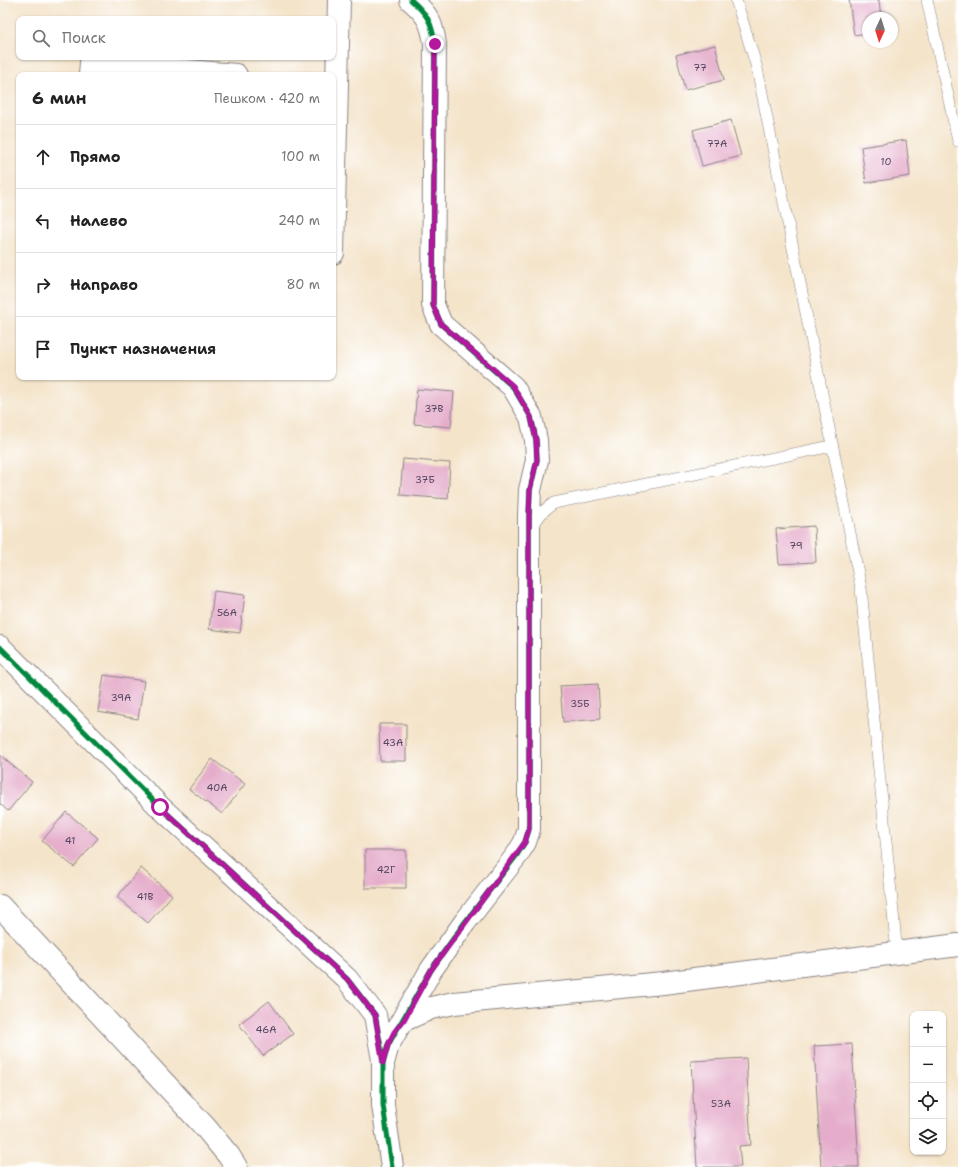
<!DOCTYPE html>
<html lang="ru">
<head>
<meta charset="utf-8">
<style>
	body { margin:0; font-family:"Shantell Sans",sans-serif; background:#f6f6f6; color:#222 }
	.controls { position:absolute; right:12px; bottom:12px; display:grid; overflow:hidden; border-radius:8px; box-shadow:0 1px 3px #0004 }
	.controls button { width:36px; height:36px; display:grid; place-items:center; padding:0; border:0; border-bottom:1px solid #e0e0e0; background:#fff; color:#222; font:20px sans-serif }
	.compass { position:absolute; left:862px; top:12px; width:36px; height:36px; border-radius:50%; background:#fff; box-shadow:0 1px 3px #0004; rotate:184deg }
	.stop { position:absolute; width:12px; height:12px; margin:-9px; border:3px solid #b5179e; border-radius:50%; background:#fff }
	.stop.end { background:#b5179e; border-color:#fff; box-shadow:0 1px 4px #0008 }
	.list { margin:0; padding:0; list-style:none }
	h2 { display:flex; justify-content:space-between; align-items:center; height:52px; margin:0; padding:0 16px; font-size:17px }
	h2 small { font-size:13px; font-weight:400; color:#767676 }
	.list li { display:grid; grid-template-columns:26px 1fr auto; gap:12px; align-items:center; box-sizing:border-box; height:64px; padding:0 16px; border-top:1px solid #e0e0e0 }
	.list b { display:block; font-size:15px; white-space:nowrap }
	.list em { font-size:13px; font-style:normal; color:#767676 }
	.icon { flex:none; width:22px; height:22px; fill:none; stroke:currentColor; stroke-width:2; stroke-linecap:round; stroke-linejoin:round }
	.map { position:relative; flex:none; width:958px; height:1167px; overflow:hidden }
	.search { position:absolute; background:#fff; box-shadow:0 1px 3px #0004; left:16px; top:16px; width:320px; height:44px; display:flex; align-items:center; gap:10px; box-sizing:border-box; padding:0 14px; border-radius:8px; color:#767676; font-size:15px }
	.panel { position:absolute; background:#fff; box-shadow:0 1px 3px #0004; left:16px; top:72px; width:320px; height:308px; border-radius:8px }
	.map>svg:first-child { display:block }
	.building { fill:#e5adcb }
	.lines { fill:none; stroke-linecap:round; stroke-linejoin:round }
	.service-casing { stroke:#8b8382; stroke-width:12 }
	.minor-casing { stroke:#8b8382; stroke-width:24 }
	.tertiary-casing { stroke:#8b8382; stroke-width:24 }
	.service { stroke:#fff; stroke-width:11 }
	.minor { stroke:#fff; stroke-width:22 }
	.tertiary { stroke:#fff; stroke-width:22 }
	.cycleway-casing { stroke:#fff; stroke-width:8 }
	.cycleway { stroke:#00873e; stroke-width:5 }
	.route { stroke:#b5179e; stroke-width:5 }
	.labels { text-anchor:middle; stroke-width:4; stroke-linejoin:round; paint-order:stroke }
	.number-label { font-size:10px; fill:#53455f }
</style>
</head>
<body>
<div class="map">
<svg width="958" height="1167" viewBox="0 0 958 1167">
	<rect width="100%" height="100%" fill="#fff"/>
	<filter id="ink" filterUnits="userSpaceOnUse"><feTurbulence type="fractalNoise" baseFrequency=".025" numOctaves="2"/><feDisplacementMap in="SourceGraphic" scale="8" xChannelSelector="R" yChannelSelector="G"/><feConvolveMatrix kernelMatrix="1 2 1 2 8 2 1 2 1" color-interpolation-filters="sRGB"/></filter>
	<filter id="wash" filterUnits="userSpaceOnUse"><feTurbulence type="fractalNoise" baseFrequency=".012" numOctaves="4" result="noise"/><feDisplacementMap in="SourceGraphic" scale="16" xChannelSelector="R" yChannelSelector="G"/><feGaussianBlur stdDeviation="0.9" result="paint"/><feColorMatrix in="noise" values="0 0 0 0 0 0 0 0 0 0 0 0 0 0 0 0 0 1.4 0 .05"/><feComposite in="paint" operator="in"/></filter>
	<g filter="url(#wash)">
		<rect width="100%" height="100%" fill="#f4e4ca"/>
		<g id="blocks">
			<path class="building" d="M 849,0 L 879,0 L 881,18 L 868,18 L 868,33 L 854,35 Z
				M 715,45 L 724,80 L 685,90 L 676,55 Z
				M 731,120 L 741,156 L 702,166 L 693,130 Z
				M 906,140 L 910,176 L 866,183 L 861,147 Z
				M 417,389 L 454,392 L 451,427 L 414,424 Z
				M 403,459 L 450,463 L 448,499 L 400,495 Z
				M 814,526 L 816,562 L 779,564 L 776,529 Z
				M 214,591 L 245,595 L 240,633 L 209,629 Z
				M 104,675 L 144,681 L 138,719 L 98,712 Z
				M 598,684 L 600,719 L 563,722 L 560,686 Z
				M 379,724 L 406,724 L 406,761 L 380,761 Z
				M 0,755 L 32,782 L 8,811 L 0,804 Z
				M 212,759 L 245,784 L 222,814 L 189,789 Z
				M 66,812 L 98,838 L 74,867 L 42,841 Z
				M 365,850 L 406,850 L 406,888 L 365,888 Z
				M 141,868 L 172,895 L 148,923 L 117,897 Z
				M 269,1001 L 293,1034 L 263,1056 L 239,1024 Z
				M 852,1044 L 859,1167 L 821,1167 L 814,1046 Z
				M 746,1058 L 751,1145 L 739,1146 L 741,1167 L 697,1167 L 691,1061 Z"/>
		</g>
	</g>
	<g filter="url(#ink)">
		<use href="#blocks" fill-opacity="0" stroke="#8b8382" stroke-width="1"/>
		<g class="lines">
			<g class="service-casing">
				<path id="service" d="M 736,0 L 757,68 L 861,588 L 897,953
					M 927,0 L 958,141
					M 533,528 C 537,516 544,510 554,503 L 832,446"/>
			</g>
			<g class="minor-casing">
				<path id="minor" d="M 90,75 L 91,63 L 236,75
					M 333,253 L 339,0
					M 0,647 L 160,807 L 347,979 L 375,1015 L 383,1060
					M 404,1020 L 431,1008 L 454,1003 L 663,983 L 958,945
					M 392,1167 L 383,1105 L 383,1063 L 388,1045 L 431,970 L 465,922 L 517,855 L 525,842 L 529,829 L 529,516 L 530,490 L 537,460 L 536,440 L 531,417 L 513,387 L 441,324 L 433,305 L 435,44 C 432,22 427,14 411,0"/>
			</g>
			<g class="tertiary-casing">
				<path id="tertiary" d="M 0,906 L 205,1127 L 229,1156 L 236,1167"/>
			</g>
			<use href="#service" class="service"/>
			<use href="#minor" class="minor"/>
			<use href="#tertiary" class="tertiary"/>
			<g class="cycleway-casing">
				<path id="cycleway" d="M 0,647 L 160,807 L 347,979 L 375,1015 L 383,1059
					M 392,1167 L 383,1105 L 383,1063 L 388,1045 L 431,970 L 465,922 L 517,855 L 525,842 L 529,829 L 529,516 L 530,490 L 537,460 L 536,440 L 531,417 L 513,387 L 441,324 L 433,305 L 435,44 C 432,22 427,14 411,0"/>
			</g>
			<use href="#cycleway" class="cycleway"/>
		</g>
	</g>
	<g class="lines" filter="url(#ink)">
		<path class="route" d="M 160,807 L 347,979 L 375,1015 L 383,1063 L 388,1045 L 394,1032 L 404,1020 L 431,970 L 525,842 L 529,829 L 529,516 L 530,490 L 537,460 L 536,440 L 531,417 L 513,386 L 441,324 L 433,305 L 435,44"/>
	</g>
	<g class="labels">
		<g class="number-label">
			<text x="700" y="71">77</text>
			<text x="717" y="147">77А</text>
			<text x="886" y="165">10</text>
			<text x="434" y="412">37В</text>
			<text x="425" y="483">37Б</text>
			<text x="796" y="549">79</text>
			<text x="227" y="616">56А</text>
			<text x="121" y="701">39А</text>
			<text x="580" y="707">35Б</text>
			<text x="393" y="746">43А</text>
			<text x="217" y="791">40А</text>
			<text x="70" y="844">41</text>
			<text x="386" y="873">42Г</text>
			<text x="145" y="900">41В</text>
			<text x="266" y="1033">46А</text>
			<text x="721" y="1107">53А</text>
		</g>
	</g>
</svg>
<div class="controls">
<button>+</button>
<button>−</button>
<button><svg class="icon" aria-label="locate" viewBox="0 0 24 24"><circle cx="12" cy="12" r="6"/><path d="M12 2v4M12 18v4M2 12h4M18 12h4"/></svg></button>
<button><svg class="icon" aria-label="layers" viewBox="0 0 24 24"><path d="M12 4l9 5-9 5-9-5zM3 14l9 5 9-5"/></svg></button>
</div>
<svg class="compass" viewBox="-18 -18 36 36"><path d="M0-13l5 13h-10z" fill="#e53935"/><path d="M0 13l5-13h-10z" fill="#767676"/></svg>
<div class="stop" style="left:160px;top:807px"></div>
<div class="stop end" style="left:435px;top:44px"></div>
<div class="search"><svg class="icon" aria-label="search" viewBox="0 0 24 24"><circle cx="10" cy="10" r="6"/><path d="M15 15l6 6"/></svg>Поиск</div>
<section class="panel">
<h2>6 мин<small>Пешком · 420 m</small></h2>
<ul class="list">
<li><svg class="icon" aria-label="ahead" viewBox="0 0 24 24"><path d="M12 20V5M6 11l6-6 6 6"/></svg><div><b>Прямо</b></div><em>100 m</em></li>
<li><svg class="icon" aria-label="left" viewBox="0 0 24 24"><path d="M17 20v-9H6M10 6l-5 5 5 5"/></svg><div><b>Налево</b></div><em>240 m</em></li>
<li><svg class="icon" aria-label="right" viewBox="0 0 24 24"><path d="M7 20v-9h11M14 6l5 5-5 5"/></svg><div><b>Направо</b></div><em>80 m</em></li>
<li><svg class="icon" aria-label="arrive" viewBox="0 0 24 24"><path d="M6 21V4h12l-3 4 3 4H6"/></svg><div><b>Пункт назначения</b></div></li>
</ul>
</section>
</div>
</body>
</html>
